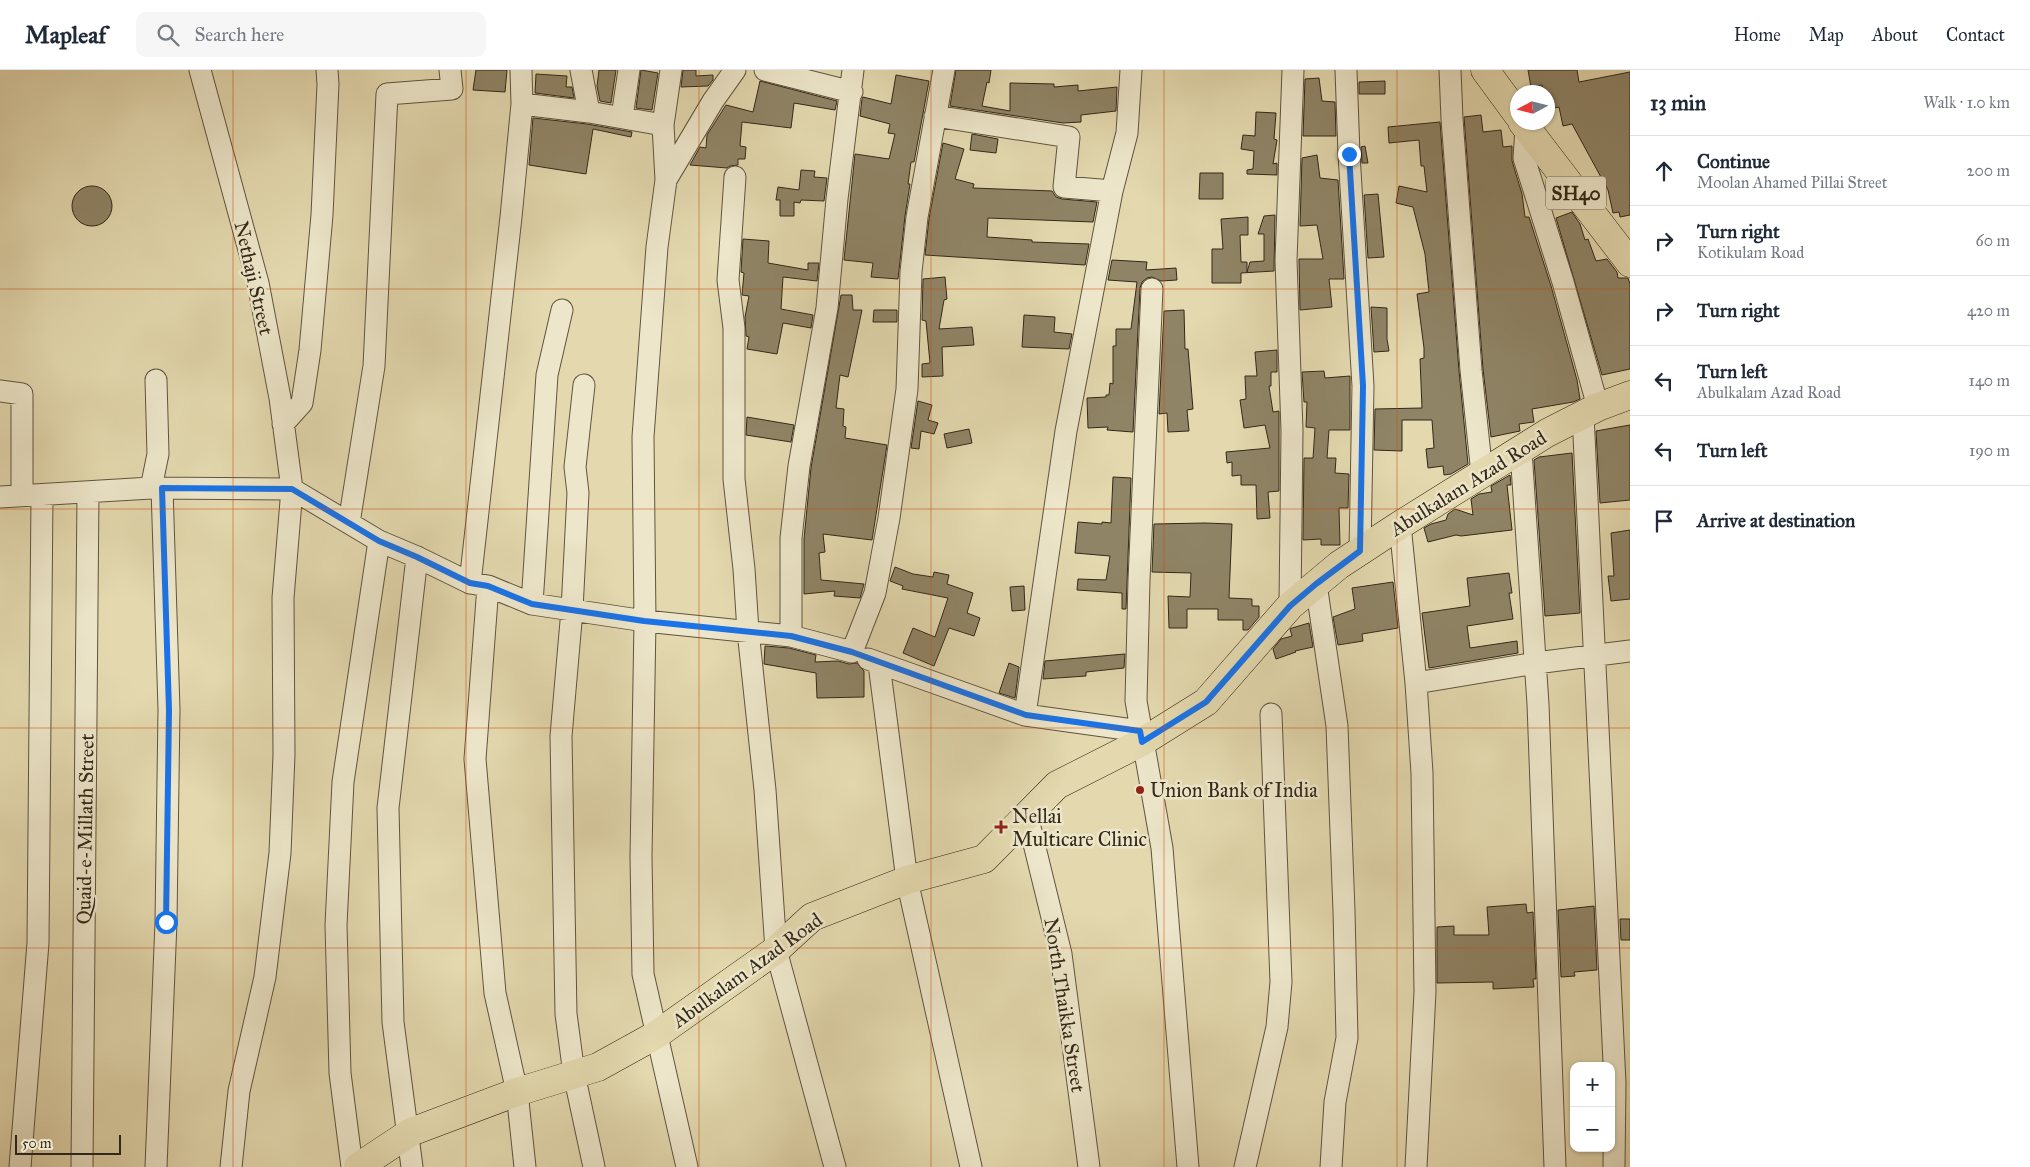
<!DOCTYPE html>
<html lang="en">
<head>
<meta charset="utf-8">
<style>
	body { margin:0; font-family:"IM FELL Great Primer",serif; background:#f6f6f7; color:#1f2937 }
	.controls { position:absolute; right:15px; bottom:15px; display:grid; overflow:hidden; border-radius:10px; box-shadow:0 1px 4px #0004 }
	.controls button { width:45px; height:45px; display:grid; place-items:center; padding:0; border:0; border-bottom:1px solid #e0e1e3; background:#fff; color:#1f2937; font:25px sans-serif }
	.compass { position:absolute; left:1510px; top:15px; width:45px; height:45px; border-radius:50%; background:#fff; box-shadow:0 1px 4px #0004; rotate:263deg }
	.scale { position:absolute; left:15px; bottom:12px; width:106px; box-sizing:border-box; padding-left:5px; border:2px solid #332819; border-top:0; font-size:14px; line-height:18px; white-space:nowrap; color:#332819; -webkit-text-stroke:4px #ede6ca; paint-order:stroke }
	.stop { position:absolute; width:15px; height:15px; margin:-11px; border:4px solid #1a73e8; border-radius:50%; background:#fff }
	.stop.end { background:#1a73e8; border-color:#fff; box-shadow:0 1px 5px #0008 }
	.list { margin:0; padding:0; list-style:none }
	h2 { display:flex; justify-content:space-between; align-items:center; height:65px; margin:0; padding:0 20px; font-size:21px }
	h2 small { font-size:16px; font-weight:400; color:#747a83 }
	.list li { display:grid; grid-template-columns:32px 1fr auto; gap:15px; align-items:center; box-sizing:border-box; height:70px; padding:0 20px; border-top:1px solid #e0e1e3 }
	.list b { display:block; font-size:19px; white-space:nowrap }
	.list p { margin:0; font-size:16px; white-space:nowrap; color:#747a83 }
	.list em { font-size:16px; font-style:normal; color:#747a83 }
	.icon { flex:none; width:28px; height:28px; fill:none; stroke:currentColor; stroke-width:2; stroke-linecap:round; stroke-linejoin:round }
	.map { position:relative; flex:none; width:1630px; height:1097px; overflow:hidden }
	header { display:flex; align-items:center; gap:30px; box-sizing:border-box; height:70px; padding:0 25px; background:#fff; border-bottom:1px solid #e0e1e3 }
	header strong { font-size:24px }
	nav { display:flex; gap:28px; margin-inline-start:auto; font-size:18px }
	.search { width:350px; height:45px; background:#f6f6f7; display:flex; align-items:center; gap:12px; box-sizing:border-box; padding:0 18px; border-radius:10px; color:#747a83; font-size:19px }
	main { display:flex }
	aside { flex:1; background:#fff }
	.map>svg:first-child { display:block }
	.building { fill:#8f8466; stroke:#332819 }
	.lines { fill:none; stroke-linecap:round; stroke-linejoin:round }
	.minor-casing { stroke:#5f543e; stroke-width:23 }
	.major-casing { stroke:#332819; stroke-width:29 }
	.minor { stroke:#ede6ca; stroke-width:21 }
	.major { stroke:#e3d8ae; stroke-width:28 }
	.route { stroke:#1a73e8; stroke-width:6 }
	.grid { fill:none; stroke:#cd520e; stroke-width:1; stroke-opacity:0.55 }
	.poi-dot { fill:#8f2418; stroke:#ede6ca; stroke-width:2 }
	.labels { text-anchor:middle; stroke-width:5; stroke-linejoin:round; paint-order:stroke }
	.shield { fill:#ede6ca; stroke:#6b614e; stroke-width:1 }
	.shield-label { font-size:19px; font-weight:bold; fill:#332819 }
	.street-label { font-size:20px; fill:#332819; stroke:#ede6ca }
	.poi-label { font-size:20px; fill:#332819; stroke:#ede6ca; text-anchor:start }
</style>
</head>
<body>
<header>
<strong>Mapleaf</strong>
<div class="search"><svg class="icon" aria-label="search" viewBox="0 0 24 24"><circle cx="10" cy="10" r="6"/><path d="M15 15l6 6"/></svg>Search here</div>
<nav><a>Home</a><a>Map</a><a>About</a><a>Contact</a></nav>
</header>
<main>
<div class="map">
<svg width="1630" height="1097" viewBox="0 0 1630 1097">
	<rect width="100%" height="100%" fill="#e3d8ae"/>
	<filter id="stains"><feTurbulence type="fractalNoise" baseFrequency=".004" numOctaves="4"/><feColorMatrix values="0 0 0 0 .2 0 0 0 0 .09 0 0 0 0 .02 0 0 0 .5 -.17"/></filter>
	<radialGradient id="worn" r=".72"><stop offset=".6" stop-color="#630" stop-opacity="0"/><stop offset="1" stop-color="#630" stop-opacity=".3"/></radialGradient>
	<path class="building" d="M 476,0 L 507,0 L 505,22 L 473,20 Z
		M 599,0 L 616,0 L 611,33 L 600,31 L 597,16 Z
		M 641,0 L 658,3 L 652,40 L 636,38 Z
		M 683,0 L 696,0 L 696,6 L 713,5 L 713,10 L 708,16 L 681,17 Z
		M 956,0 L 991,0 L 989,13 L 987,12 L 982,36 L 1010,41 L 1010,13 L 1054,14 L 1054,17 L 1078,15 L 1078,21 L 1117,17 L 1116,41 L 1081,45 L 1081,52 L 1063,53 L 950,36 Z
		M 1528,0 L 1577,0 L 1579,12 L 1630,2 L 1630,145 L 1620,147 L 1619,142 L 1613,143 L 1608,120 L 1572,54 L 1563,56 L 1559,37 L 1548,39 L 1548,22 L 1543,22 L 1542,15 L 1531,17 Z
		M 536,4 L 567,6 L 566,17 L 572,17 L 574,28 L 535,23 Z
		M 896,5 L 929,11 L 914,92 L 911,92 L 908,114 L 910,114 L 905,146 L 898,209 L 871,207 L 873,193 L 844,190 L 855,84 L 889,89 L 895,64 L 888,63 L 890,54 L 860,46 L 862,29 L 863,27 L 891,34 Z
		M 1319,8 L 1322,31 L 1335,32 L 1336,66 L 1303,66 L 1305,9 Z
		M 760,11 L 837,31 L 835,40 L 794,33 L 791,58 L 742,52 L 740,76 L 746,77 L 745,89 L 738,89 L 738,95 L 730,96 L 727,98 L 690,95 L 700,77 L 706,78 L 707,65 L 726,35 L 753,42 Z
		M 1385,11 L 1385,24 L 1359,24 L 1359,12 Z
		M 1256,42 L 1276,43 L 1274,69 L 1277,70 L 1273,94 L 1277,93 L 1277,105 L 1247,104 L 1247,100 L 1253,99 L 1254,81 L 1241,79 L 1243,65 L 1255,66 Z
		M 1481,45 L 1483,62 L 1501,60 L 1503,77 L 1512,76 L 1512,91 L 1522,124 L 1525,147 L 1529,147 L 1551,216 L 1577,310 L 1580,329 L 1573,332 L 1532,339 L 1534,352 L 1519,354 L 1520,361 L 1491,367 L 1483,299 L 1464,47 Z
		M 533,48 L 587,54 L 632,62 L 631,67 L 593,59 L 586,104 L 529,95 Z
		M 1440,52 L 1459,301 L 1468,394 L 1451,404 L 1444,405 L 1443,396 L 1428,398 L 1426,379 L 1434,378 L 1432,350 L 1402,350 L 1402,381 L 1374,380 L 1375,339 L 1422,338 L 1420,289 L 1424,288 L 1424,278 L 1417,224 L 1429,222 L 1425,184 L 1413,137 L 1396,133 L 1399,116 L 1427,122 L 1424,96 L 1421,96 L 1419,70 L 1389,73 L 1388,57 Z
		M 972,64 L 998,69 L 996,83 L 970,80 Z
		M 943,73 L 964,79 L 955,109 L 974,114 L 973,118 L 1052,121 L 1056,127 L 1062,129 L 1097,132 L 1093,152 L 988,148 L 987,167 L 1032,170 L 1032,172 L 1089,174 L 1085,195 L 925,185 L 929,149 Z
		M 1365,76 L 1368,93 L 1362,93 L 1361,77 Z
		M 1317,85 L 1320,108 L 1338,110 L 1344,209 L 1329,209 L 1332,237 L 1300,240 L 1299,189 L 1323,189 L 1317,155 L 1300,156 L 1302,88 Z
		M 801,100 L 815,101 L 814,107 L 827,108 L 824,131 L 801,130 L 800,133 L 794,132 L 794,146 L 780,146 L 780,130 L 776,130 L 778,117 L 799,120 Z
		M 1200,103 L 1223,103 L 1223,129 L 1199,129 Z
		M72 136a20 20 0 1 1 40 0a20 20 0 1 1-40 0Z
		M 1378,124 L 1384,187 L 1368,188 L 1364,125 Z
		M 1572,142 L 1580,154 L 1585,170 L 1588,169 L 1596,191 L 1607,189 L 1617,202 L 1618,208 L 1628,208 L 1630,214 L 1630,299 L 1602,305 L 1556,148 Z
		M 1275,145 L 1274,201 L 1241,203 L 1241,213 L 1212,213 L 1212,179 L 1223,179 L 1221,149 L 1248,147 L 1248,165 L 1240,165 L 1241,192 L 1247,192 L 1247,202 L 1250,192 L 1264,191 L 1264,164 L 1258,164 L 1264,146 Z
		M 743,169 L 769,171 L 768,193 L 808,200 L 808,193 L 819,193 L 817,211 L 783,207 L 781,239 L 813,245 L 811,258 L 783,253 L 777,284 L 747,279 L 749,267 L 746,266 L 745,247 L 749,226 L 742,225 L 744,203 L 741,202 Z
		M 1112,190 L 1147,192 L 1146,200 L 1176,198 L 1177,210 L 1161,211 L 1152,207 L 1147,208 L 1142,212 L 1140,218 L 1133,362 L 1107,360 L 1108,357 L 1088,358 L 1087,328 L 1106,327 L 1106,325 L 1109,325 L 1110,313 L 1113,314 L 1113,276 L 1116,276 L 1116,259 L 1131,259 L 1137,212 L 1108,210 Z
		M 945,207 L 947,229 L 944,230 L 939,259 L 972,257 L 974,275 L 942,277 L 943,306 L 922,307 L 922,294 L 930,293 L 926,251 L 922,250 L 923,209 Z
		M 841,225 L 852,225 L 853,240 L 862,240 L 848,307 L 840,305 L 836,338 L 844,339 L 843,356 L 846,357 L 845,368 L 887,375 L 872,470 L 823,464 L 825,482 L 819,483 L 821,510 L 864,514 L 860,528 L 834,526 L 835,521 L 804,524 L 804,469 L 811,398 Z
		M 1371,237 L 1387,238 L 1387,269 L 1389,281 L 1374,282 Z
		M 874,240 L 897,240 L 897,252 L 873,252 Z
		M 1184,240 L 1185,279 L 1188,279 L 1193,339 L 1187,340 L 1189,361 L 1168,362 L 1167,343 L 1159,344 L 1164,241 Z
		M 1024,245 L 1055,247 L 1054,262 L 1072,264 L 1069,279 L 1022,277 Z
		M 1277,280 L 1277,302 L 1271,302 L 1271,316 L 1269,316 L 1273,342 L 1279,341 L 1279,421 L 1268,422 L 1270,448 L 1257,449 L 1256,415 L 1241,415 L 1241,405 L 1232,406 L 1232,392 L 1227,393 L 1226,382 L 1270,378 L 1265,355 L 1244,358 L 1240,330 L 1246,329 L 1245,306 L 1257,306 L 1255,282 Z
		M 1324,301 L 1325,308 L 1350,306 L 1350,360 L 1329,360 L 1327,388 L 1336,388 L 1335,403 L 1349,404 L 1348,438 L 1339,438 L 1340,475 L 1321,475 L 1321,469 L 1303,470 L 1304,388 L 1313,388 L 1315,358 L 1306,357 L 1307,332 L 1304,332 L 1302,302 Z
		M 918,331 L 932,335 L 928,350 L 938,353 L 934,364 L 921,361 L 919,379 L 911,378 Z
		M 747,347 L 794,355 L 791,372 L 746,365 Z
		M 1630,355 L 1630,430 L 1600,433 L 1596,361 Z
		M 969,359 L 972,373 L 947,378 L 944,364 Z
		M 1572,383 L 1580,543 L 1545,546 L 1534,390 L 1539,387 Z
		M 1510,405 L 1511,415 L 1507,415 L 1512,460 L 1461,466 L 1456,465 L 1428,472 L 1424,458 L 1431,454 L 1446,450 L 1448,444 L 1455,439 L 1473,445 L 1471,429 L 1479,424 L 1492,422 L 1491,416 Z
		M 1113,407 L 1131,408 L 1126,539 L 1122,539 L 1122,523 L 1077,520 L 1078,509 L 1106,510 L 1110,486 L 1075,483 L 1078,452 L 1102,454 L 1102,452 L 1111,453 Z
		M 1205,453 L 1232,454 L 1229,528 L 1252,529 L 1252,536 L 1259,536 L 1259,547 L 1248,560 L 1243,560 L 1243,550 L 1218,550 L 1218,539 L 1187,539 L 1187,558 L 1169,558 L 1168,526 L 1190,527 L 1191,503 L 1152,502 L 1154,454 Z
		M 1630,460 L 1630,529 L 1611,531 L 1608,506 L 1614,506 L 1611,463 Z
		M 895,497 L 913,504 L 933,507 L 934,502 L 949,505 L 947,514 L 973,523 L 967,543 L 980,548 L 974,566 L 949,558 L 934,596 L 903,583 L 913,558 L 935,567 L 948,528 L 902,519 L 903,516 L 890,511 Z
		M 1509,503 L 1512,523 L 1509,523 L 1513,549 L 1467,556 L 1470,578 L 1517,571 L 1518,583 L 1429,598 L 1422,543 L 1470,536 L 1467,508 Z
		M 1393,512 L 1398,558 L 1362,564 L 1363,571 L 1338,575 L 1333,547 L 1355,539 L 1352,518 Z
		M 1024,516 L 1025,540 L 1012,541 L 1010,517 Z
		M 1309,553 L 1313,577 L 1295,581 L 1296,582 L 1276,589 L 1273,579 L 1281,569 L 1292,566 L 1290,559 L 1292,558 Z
		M 765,576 L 789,578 L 816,585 L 815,592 L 838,591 L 849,594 L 857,593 L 864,601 L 864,627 L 817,628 L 816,603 L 764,594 Z
		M 1125,584 L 1124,598 L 1086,602 L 1086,606 L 1043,609 L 1045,591 Z
		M 1009,593 L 1019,597 L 1015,628 L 999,623 Z
		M 1526,834 L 1527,843 L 1533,842 L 1536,909 L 1533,909 L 1534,917 L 1493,919 L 1493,912 L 1437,913 L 1437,857 L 1454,856 L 1454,865 L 1489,865 L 1487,837 Z
		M 1594,836 L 1597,900 L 1574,902 L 1575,906 L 1561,907 L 1558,840 Z
		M 1620,849 L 1630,849 L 1630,870 L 1621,870 Z"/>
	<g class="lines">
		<g class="minor-casing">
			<path id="minor" d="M 200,0 L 258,213 L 280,328 L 292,419 L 283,528 L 284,685 L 280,783 L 265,907 L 239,1021 L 231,1097
				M 581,0 L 589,42
				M 671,0 L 663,55 L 666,110 L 657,177 L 643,367 L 645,551 L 641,787 L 643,904 L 687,1097
				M 765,0 L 852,22
				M 1346,0 L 1349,84 L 1363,316 L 1360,481
				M 1450,0 L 1452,49 L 1471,300 L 1482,404
				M 522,34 L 589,42 L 663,55
				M 935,46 L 1069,67 L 1064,117 L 1112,121
				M 622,47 L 629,0
				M 1526,58 L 1524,88 L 1563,212 L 1598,337
				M 735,107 L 728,210 L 734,258 L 734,409 L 744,499 L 748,561 L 765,720 L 776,880 L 835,1097
				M 666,110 L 713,31 L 735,0
				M 1152,219 L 1139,510 L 1136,631 L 1162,778 L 1188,1097
				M 584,315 L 575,397 L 578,423 L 572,540 L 561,666 L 566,944 L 574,1004 L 594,1097
				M 0,321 L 22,324 L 22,426
				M 1583,345 L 1615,1013 L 1614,1097
				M 283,354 L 302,333 L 310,280 L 322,145 L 328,14 L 327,0
				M 1521,381 L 1538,634 L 1555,1097
				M 151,418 L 158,384 L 156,310
				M 292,419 L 379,471 L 417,487 L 470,513 L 488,516 L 532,534 L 645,551 L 791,566 L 791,468 L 799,396 L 827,238 L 837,129 L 853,0
				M 0,427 L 151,418 L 292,419
				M 349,453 L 374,296 L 387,24 L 452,19 L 450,0
				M 1400,455 L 1416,613 L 1422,703 L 1425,922 L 1416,1097
				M 470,513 L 511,147 L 522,34 L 521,0
				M 1316,514 L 1337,656 L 1344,841 L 1347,968 L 1335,1032 L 1331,1097
				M 488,516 L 475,689 L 495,923 L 517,1022 L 525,1097
				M 532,534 L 547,305 L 562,240
				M 1290,536 L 1292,361 L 1286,190 L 1293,0
				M 791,566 L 852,582 L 875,523 L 889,448 L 907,319 L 911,202 L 917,147 L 944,0
				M 868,589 L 1025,645 L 1140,661
				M 879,594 L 907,810 L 971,1097
				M 1416,613 L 1536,593 L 1630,581
				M 1025,645 L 1066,361 L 1112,121 L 1127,63 L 1131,0
				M 1027,745 L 1061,884 L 1089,1097
				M 20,1097 L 38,873 L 42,425
				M 82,1097 L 88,422
				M 156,1097 L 166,852 L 169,639 L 162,418
				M 352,1097 L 340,1003 L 336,855 L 343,712 L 379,471
				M 412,1097 L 393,952 L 388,738 L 417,487
				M 1245,1097 L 1277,957 L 1281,912 L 1271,644"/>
		</g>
		<g class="major-casing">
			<path id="major" d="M 1485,0 L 1518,45
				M 1522,52 L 1630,193
				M 358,1097 L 411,1062 L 517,1022 L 598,997 L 656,965 L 776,880 L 812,847 L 907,810 L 984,789 L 1057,715 L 1142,672 L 1206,632 L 1290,536 L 1339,495 L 1400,455 L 1547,363 L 1598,337 L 1630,325"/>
		</g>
		<use href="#minor" class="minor"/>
		<use href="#major" class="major"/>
	</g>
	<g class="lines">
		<path class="route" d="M 166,852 L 169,640 L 162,418 L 292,419 L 379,471 L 417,487 L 470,513 L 488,516 L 532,534 L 644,551 L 791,566 L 852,582 L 1026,645 L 1140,661 L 1142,672 L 1206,632 L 1290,536 L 1316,514 L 1360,481 L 1363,316 L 1349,84"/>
	</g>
	<path class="grid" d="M 233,0 L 233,1097M 466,0 L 466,1097M 699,0 L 699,1097M 931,0 L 931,1097M 1164,0 L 1164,1097M 1397,0 L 1397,1097M 0,219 L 1630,219M 0,439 L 1630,439M 0,658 L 1630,658M 0,878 L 1630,878"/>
	<g class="poi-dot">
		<circle cx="1140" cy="720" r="5"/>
		<path d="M998.5 749.5h5v5h5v5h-5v5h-5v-5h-5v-5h5z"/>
	</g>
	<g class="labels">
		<rect class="shield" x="1546" y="106.5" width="60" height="33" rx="4"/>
		<g class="shield-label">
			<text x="1576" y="130">SH40</text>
		</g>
		<g class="street-label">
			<text transform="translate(254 208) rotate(77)" y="7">Nethaji Street</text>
			<text transform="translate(1468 413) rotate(-32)" y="7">Abulkalam Azad Road</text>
			<text transform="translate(85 759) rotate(-89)" y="7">Quaid-e-Millath Street</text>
			<text transform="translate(747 900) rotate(-36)" y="7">Abulkalam Azad Road</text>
			<text transform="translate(1065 935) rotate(81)" y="7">North Thaikka Street</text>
		</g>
		<g class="poi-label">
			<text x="1150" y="727">Union Bank of India</text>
			<text x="1012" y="753">Nellai<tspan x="1012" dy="23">Multicare Clinic</tspan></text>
		</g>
	</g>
	<rect width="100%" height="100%" filter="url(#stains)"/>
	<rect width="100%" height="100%" fill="url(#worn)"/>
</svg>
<div class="controls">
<button>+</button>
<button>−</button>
</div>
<svg class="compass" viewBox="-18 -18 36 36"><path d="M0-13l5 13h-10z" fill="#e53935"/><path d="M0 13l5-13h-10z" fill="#747a83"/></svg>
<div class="scale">50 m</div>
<div class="stop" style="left:166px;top:852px"></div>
<div class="stop end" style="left:1349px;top:84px"></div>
</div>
<aside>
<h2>13 min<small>Walk · 1.0 km</small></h2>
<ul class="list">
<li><svg class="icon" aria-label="ahead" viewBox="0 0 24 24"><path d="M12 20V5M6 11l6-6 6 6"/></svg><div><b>Continue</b><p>Moolan Ahamed Pillai Street</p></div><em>200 m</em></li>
<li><svg class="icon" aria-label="right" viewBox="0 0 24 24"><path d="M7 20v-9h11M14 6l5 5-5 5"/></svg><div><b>Turn right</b><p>Kotikulam Road</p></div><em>60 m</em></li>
<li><svg class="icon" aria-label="right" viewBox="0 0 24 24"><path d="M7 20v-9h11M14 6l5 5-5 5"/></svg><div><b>Turn right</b></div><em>420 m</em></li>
<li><svg class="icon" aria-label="left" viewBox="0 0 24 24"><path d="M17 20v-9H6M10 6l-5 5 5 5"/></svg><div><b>Turn left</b><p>Abulkalam Azad Road</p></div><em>140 m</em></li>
<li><svg class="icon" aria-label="left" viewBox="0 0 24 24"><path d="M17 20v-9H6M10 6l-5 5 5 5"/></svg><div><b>Turn left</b></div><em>190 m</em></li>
<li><svg class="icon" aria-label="arrive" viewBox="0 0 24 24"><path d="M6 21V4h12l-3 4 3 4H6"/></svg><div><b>Arrive at destination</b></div></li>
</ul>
</aside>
</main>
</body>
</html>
